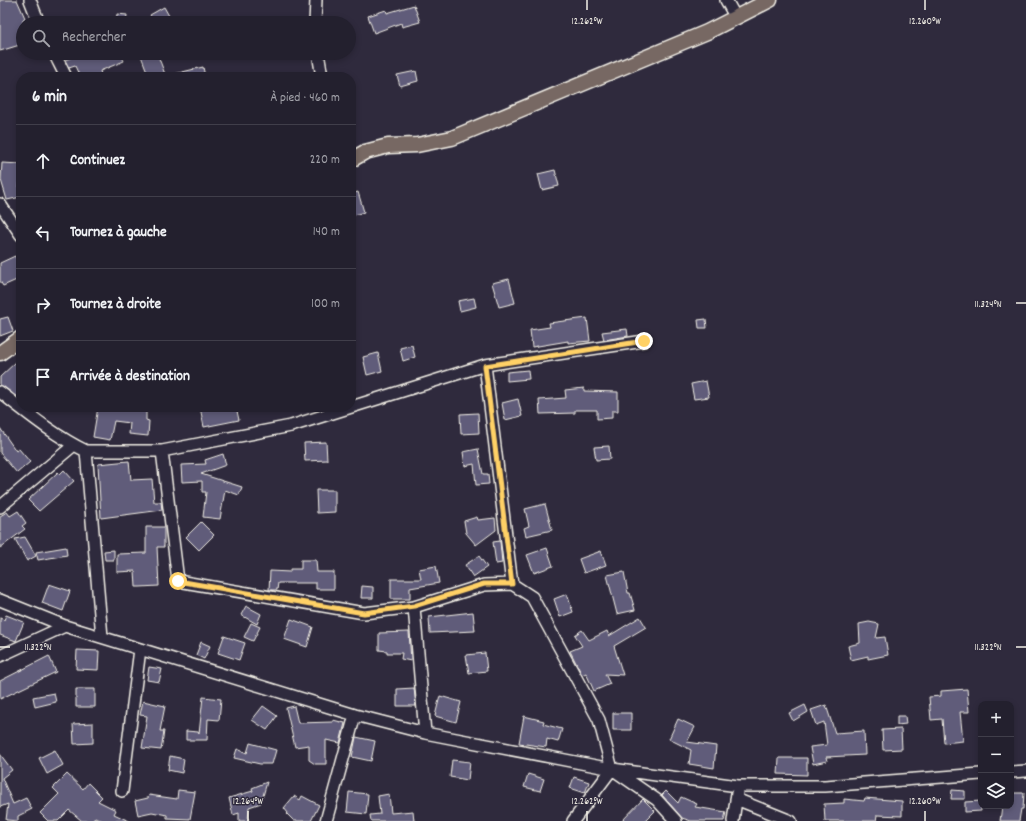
<!DOCTYPE html>
<html lang="fr">
<head>
<meta charset="utf-8">
<style>
	body { margin:0; font-family:Dekko,sans-serif; background:#2b2836; color:#f1f3f6 }
	.controls { position:absolute; right:12px; bottom:12px; display:grid; overflow:hidden; border-radius:8px; box-shadow:0 2px 6px #0003 }
	.controls button { width:36px; height:36px; display:grid; place-items:center; padding:0; border:0; border-bottom:1px solid #403e4a; background:#23202e; color:#f1f3f6; font:20px sans-serif }
	.stop { position:absolute; width:12px; height:12px; margin:-9px; border:3px solid #ffd166; border-radius:50%; background:#fff }
	.stop.end { background:#ffd166; border-color:#fff; box-shadow:0 1px 4px #0008 }
	.list { margin:0; padding:0; list-style:none }
	h2 { display:flex; justify-content:space-between; align-items:center; height:52px; margin:0; padding:0 16px; font-size:17px }
	h2 small { font-size:13px; font-weight:400; color:#a3a3aa }
	.list li { display:grid; grid-template-columns:26px 1fr auto; gap:12px; align-items:center; box-sizing:border-box; height:72px; padding:0 16px; border-top:1px solid #403e4a }
	.list b { display:block; font-size:15px; white-space:nowrap }
	.list em { font-size:13px; font-style:normal; color:#a3a3aa }
	.icon { flex:none; width:22px; height:22px; fill:none; stroke:currentColor; stroke-width:2; stroke-linecap:round; stroke-linejoin:round }
	.map { position:relative; flex:none; width:1026px; height:821px; overflow:hidden }
	.search { position:absolute; background:#23202e; box-shadow:0 2px 6px #0003; left:16px; top:16px; width:340px; height:44px; display:flex; align-items:center; gap:10px; box-sizing:border-box; padding:0 14px; border-radius:22px; color:#a3a3aa; font-size:15px }
	.panel { position:absolute; background:#23202e; box-shadow:0 2px 6px #0003; left:16px; top:72px; width:340px; height:340px; border-radius:16px }
	.map>svg:first-child { display:block }
	.building { fill:#605c7a; stroke:#f4f1e8 }
	.lines { fill:none; stroke-linecap:round; stroke-linejoin:round }
	.minor-casing { stroke:#f4f1e8; stroke-width:14 }
	.major-casing { stroke:#f4f1e8; stroke-width:17 }
	.minor { stroke:#2f2a3d; stroke-width:11 }
	.major { stroke:#776864; stroke-width:14 }
	.route { stroke:#ffd166; stroke-width:5 }
	.ticks { fill:none; stroke:#f4f1e8; stroke-width:1.5 }
	.ticks-label { font-size:10px; text-anchor:middle; fill:#f4f1e8; stroke:#2f2a3d; stroke-width:3; stroke-linejoin:round; paint-order:stroke }
</style>
</head>
<body>
<div class="map">
<svg width="1026" height="821" viewBox="0 0 1026 821">
	<rect width="100%" height="100%" fill="#2f2a3d"/>
	<filter id="ink" filterUnits="userSpaceOnUse"><feTurbulence type="fractalNoise" baseFrequency=".025" numOctaves="2"/><feDisplacementMap in="SourceGraphic" scale="8" xChannelSelector="R" yChannelSelector="G"/><feConvolveMatrix kernelMatrix="1 2 1 2 8 2 1 2 1" color-interpolation-filters="sRGB"/></filter>
	<g filter="url(#ink)">
		<path class="building" d="M 0,0 L 17,0 L 25,18 L 23,19 L 23,44 L 0,51 Z
			M 414,5 L 420,22 L 402,27 L 401,23 L 374,33 L 368,16 L 386,10 L 387,13 Z
			M 164,7 L 173,23 L 155,23 L 150,15 Z
			M 117,14 L 127,15 L 126,23 L 116,23 Z
			M 83,53 L 120,53 L 124,61 L 100,71 L 102,77 L 80,77 L 75,66 L 69,68 L 65,60 Z
			M 140,53 L 157,53 L 166,77 L 149,77 Z
			M 203,67 L 205,77 L 174,77 L 174,74 Z
			M 416,71 L 418,81 L 400,86 L 397,75 Z
			M 2,163 L 21,164 L 19,188 L 21,188 L 21,197 L 7,200 L 1,180 Z
			M 555,170 L 559,186 L 542,190 L 538,174 Z
			M 358,192 L 364,212 L 351,216 L 351,194 Z
			M 15,256 L 21,270 L 21,278 L 3,286 L 0,281 L 0,263 Z
			M 509,279 L 515,303 L 499,307 L 492,283 Z
			M 474,298 L 476,307 L 460,311 L 458,301 Z
			M 8,317 L 13,331 L 0,336 L 0,319 Z
			M 587,318 L 590,341 L 568,343 L 568,341 L 532,347 L 530,330 L 550,327 L 549,323 Z
			M 706,319 L 707,328 L 699,328 L 698,320 Z
			M 627,329 L 628,336 L 604,340 L 602,332 Z
			M 412,345 L 415,357 L 403,361 L 400,348 Z
			M 378,353 L 382,371 L 367,375 L 363,357 Z
			M 16,362 L 18,364 L 21,362 L 21,400 L 0,385 L 0,377 Z
			M 528,370 L 529,379 L 507,381 L 507,372 Z
			M 706,381 L 709,397 L 694,399 L 691,384 Z
			M 584,388 L 584,391 L 618,392 L 618,411 L 612,411 L 612,418 L 597,419 L 597,410 L 575,410 L 575,413 L 540,414 L 539,400 L 566,398 L 565,390 Z
			M 518,399 L 522,416 L 505,420 L 502,403 Z
			M 98,407 L 146,407 L 146,420 L 149,421 L 148,436 L 129,434 L 130,423 L 114,421 L 110,440 L 93,437 Z
			M 200,407 L 236,407 L 239,420 L 204,427 Z
			M 478,413 L 479,433 L 461,434 L 460,414 Z
			M 0,428 L 16,451 L 19,449 L 30,462 L 17,473 L 0,453 Z
			M 326,442 L 327,460 L 305,461 L 304,443 Z
			M 609,446 L 610,459 L 596,460 L 594,447 Z
			M 478,449 L 483,474 L 488,474 L 489,484 L 476,485 L 474,464 L 465,466 L 463,452 Z
			M 223,454 L 226,465 L 201,474 L 242,487 L 239,495 L 225,490 L 220,519 L 203,517 L 206,492 L 202,492 L 202,481 L 182,482 L 181,465 L 206,464 L 205,460 Z
			M 129,461 L 131,480 L 152,479 L 154,502 L 161,502 L 162,510 L 101,518 L 98,464 Z
			M 64,470 L 74,481 L 39,511 L 28,500 L 58,472 L 60,474 Z
			M 316,490 L 335,490 L 335,512 L 317,513 Z
			M 545,504 L 552,530 L 526,536 L 524,528 L 529,526 L 525,509 Z
			M 18,511 L 26,523 L 22,526 L 25,529 L 0,548 L 0,516 L 7,512 L 10,516 Z
			M 477,517 L 478,520 L 495,518 L 496,530 L 476,545 L 466,533 L 464,521 Z
			M 201,522 L 214,535 L 199,550 L 186,537 Z
			M 146,527 L 164,527 L 164,547 L 157,547 L 159,586 L 140,587 L 136,587 L 135,571 L 117,572 L 117,554 L 146,553 Z
			M 25,537 L 36,556 L 27,561 L 15,539 Z
			M 500,541 L 502,563 L 496,564 L 493,542 Z
			M 66,547 L 67,555 L 38,560 L 36,552 Z
			M 547,548 L 553,566 L 534,573 L 527,555 Z
			M 114,550 L 114,560 L 105,560 L 104,551 Z
			M 601,551 L 606,565 L 584,573 L 579,559 Z
			M 479,556 L 487,567 L 473,577 L 465,565 Z
			M 301,560 L 316,560 L 317,572 L 334,572 L 334,589 L 316,589 L 316,583 L 278,583 L 277,590 L 269,590 L 270,571 L 290,572 L 290,569 L 301,569 Z
			M 436,566 L 439,583 L 410,588 L 410,599 L 391,599 L 391,579 L 421,579 L 419,569 Z
			M 624,572 L 628,593 L 630,593 L 635,610 L 617,614 L 607,575 Z
			M 49,584 L 70,591 L 63,611 L 42,603 Z
			M 362,586 L 373,587 L 373,598 L 361,598 Z
			M 567,594 L 573,612 L 560,617 L 554,599 Z
			M 246,606 L 261,614 L 257,624 L 241,615 Z
			M 473,612 L 475,631 L 430,633 L 429,617 Z
			M 6,615 L 24,622 L 16,641 L 0,635 L 0,618 L 4,620 Z
			M 640,617 L 646,627 L 614,646 L 623,675 L 605,674 L 610,684 L 594,691 L 586,673 L 582,675 L 570,651 L 582,646 L 575,635 L 582,630 L 589,640 L 607,631 L 609,636 Z
			M 291,619 L 313,627 L 307,647 L 284,639 Z
			M 869,622 L 879,624 L 876,638 L 885,637 L 888,655 L 868,659 L 868,656 L 851,660 L 848,646 L 860,643 L 859,624 Z
			M 251,623 L 260,627 L 253,641 L 244,637 Z
			M 409,632 L 411,661 L 401,659 L 402,653 L 387,653 L 387,651 L 379,650 L 379,633 Z
			M 224,636 L 245,643 L 239,660 L 218,653 Z
			M 201,642 L 210,646 L 204,659 L 196,655 Z
			M 77,650 L 99,651 L 98,670 L 76,669 Z
			M 485,653 L 487,671 L 469,673 L 466,655 Z
			M 49,656 L 56,672 L 0,699 L 0,681 Z
			M 149,667 L 162,669 L 159,682 L 147,680 Z
			M 414,688 L 416,706 L 397,706 L 397,689 Z
			M 76,689 L 95,689 L 95,707 L 76,707 Z
			M 967,689 L 969,712 L 960,712 L 963,741 L 944,743 L 942,719 L 931,720 L 929,697 L 941,696 L 941,691 Z
			M 54,693 L 56,702 L 35,707 L 33,697 Z
			M 440,696 L 461,702 L 456,722 L 435,716 Z
			M 203,697 L 221,699 L 219,720 L 208,719 L 207,740 L 186,740 L 186,731 L 198,732 L 199,734 Z
			M 143,701 L 165,706 L 160,731 L 164,731 L 161,750 L 142,748 L 147,716 L 140,715 Z
			M 805,705 L 808,712 L 793,721 L 789,713 Z
			M 826,705 L 835,733 L 864,731 L 865,755 L 826,757 L 827,761 L 813,764 L 810,747 L 827,745 L 824,722 L 816,725 L 811,710 Z
			M 263,706 L 277,716 L 267,730 L 252,720 Z
			M 294,706 L 298,723 L 333,722 L 333,720 L 345,723 L 340,743 L 326,740 L 326,764 L 315,764 L 309,760 L 309,745 L 295,747 L 286,708 Z
			M 613,713 L 631,713 L 631,730 L 613,730 Z
			M 524,716 L 544,721 L 543,724 L 562,729 L 558,742 L 547,739 L 546,747 L 519,743 Z
			M 897,716 L 905,716 L 906,724 L 897,725 Z
			M 678,719 L 695,727 L 687,742 L 716,746 L 714,768 L 689,764 L 691,750 L 669,739 Z
			M 93,723 L 93,743 L 74,744 L 73,724 Z
			M 901,729 L 902,749 L 883,750 L 882,730 Z
			M 356,737 L 375,741 L 371,761 L 352,757 Z
			M 250,743 L 276,750 L 272,764 L 260,764 L 234,758 L 237,749 L 247,753 Z
			M 55,750 L 63,765 L 47,774 L 39,758 Z
			M 0,754 L 12,770 L 2,778 L 13,804 L 26,798 L 32,809 L 18,816 L 18,821 L 6,820 L 8,804 L 0,807 Z
			M 170,756 L 184,759 L 182,773 L 168,770 Z
			M 779,758 L 807,758 L 807,775 L 778,774 Z
			M 452,760 L 470,762 L 468,780 L 450,777 Z
			M 67,774 L 83,789 L 88,783 L 102,797 L 98,801 L 116,810 L 114,814 L 129,821 L 103,821 L 95,817 L 93,821 L 82,821 L 69,810 L 58,821 L 48,821 L 40,813 L 59,794 L 53,788 Z
			M 528,774 L 544,779 L 540,791 L 524,787 Z
			M 574,777 L 589,782 L 585,793 L 570,788 Z
			M 267,782 L 261,803 L 249,807 L 248,821 L 239,821 L 239,813 L 233,815 L 229,798 L 253,791 L 252,788 Z
			M 178,790 L 195,792 L 190,819 L 167,818 L 167,815 L 152,812 L 138,815 L 135,801 L 148,798 L 149,795 L 177,799 Z
			M 952,790 L 965,791 L 965,799 L 951,799 Z
			M 666,791 L 678,803 L 681,797 L 697,804 L 695,807 L 726,812 L 724,821 L 691,821 L 682,818 L 662,795 Z
			M 349,792 L 368,794 L 366,814 L 347,812 Z
			M 1011,793 L 1024,793 L 1023,809 L 1021,809 L 1019,821 L 1000,821 L 1002,806 L 1011,806 Z
			M 389,794 L 391,813 L 413,811 L 414,821 L 371,821 L 370,815 L 380,814 L 378,796 Z
			M 294,796 L 300,800 L 302,796 L 319,805 L 311,821 L 294,821 L 287,814 L 288,813 L 284,808 Z
			M 865,798 L 902,801 L 902,816 L 877,815 L 876,821 L 825,821 L 824,804 L 844,803 L 844,799 L 864,801 Z
			M 643,799 L 655,811 L 645,821 L 622,821 Z
			M 981,801 L 981,811 L 965,812 L 965,802 Z"/>
		<g class="lines">
			<g class="minor-casing">
				<path id="minor" d="M 30,0 L 39,23
					M 726,0 L 736,18
					M 315,23 L 316,0
					M 54,53 L 66,77
					M 318,53 L 322,77
					M 0,204 L 21,235
					M 485,365 L 512,584
					M 0,392 C 27,413 55,436 86,451 L 102,637
					M 86,451 L 162,451 L 291,426 L 485,365 L 644,341
					M 162,451 L 178,581 L 364,613 L 414,607 L 484,585 L 512,584 L 532,597 L 599,720 L 612,769 L 657,800 L 676,821
					M 0,507 L 74,445
					M 0,600 L 65,626 L 355,715 L 425,733 L 612,769 L 738,786 L 825,786 L 981,774
					M 414,607 L 425,733
					M 0,656 L 65,626
					M 1011,772 L 1026,771
					M 122,791 L 140,649
					M 736,799 L 791,821
					M 326,821 L 355,715
					M 573,821 L 612,769
					M 733,821 L 737,793"/>
			</g>
			<g class="major-casing">
				<path id="major" d="M 351,160 L 365,152 L 388,146 L 417,145 L 452,138 L 707,32 L 770,0
					M 0,353 L 21,338"/>
			</g>
			<use href="#minor" class="minor"/>
			<use href="#major" class="major"/>
		</g>
	</g>
	<g class="lines" filter="url(#ink)">
		<path class="route" d="M 178,581 L 364,613 L 414,606 L 484,584 L 512,584 L 485,366 L 644,341"/>
	</g>
	<path class="ticks" d="M 587,0 L 587,10M 925,0 L 925,10M 1016,303 L 1026,303M 0,647 L 10,647M 1016,647 L 1026,647M 248,811 L 248,821M 587,811 L 587,821M 925,811 L 925,821"/>
	<g class="ticks-label">
		<text x="587" y="24">12.262°W</text>
		<text x="925" y="24">12.260°W</text>
		<text x="988" y="307">11.324°N</text>
		<text x="38" y="650">11.322°N</text>
		<text x="988" y="650">11.322°N</text>
		<text x="248" y="804">12.264°W</text>
		<text x="587" y="804">12.262°W</text>
		<text x="925" y="804">12.260°W</text>
	</g>
</svg>
<div class="controls">
<button>+</button>
<button>−</button>
<button><svg class="icon" aria-label="layers" viewBox="0 0 24 24"><path d="M12 4l9 5-9 5-9-5zM3 14l9 5 9-5"/></svg></button>
</div>
<div class="stop" style="left:178px;top:581px"></div>
<div class="stop end" style="left:644px;top:341px"></div>
<div class="search"><svg class="icon" aria-label="search" viewBox="0 0 24 24"><circle cx="10" cy="10" r="6"/><path d="M15 15l6 6"/></svg>Rechercher</div>
<section class="panel">
<h2>6 min<small>À pied · 460 m</small></h2>
<ul class="list">
<li><svg class="icon" aria-label="ahead" viewBox="0 0 24 24"><path d="M12 20V5M6 11l6-6 6 6"/></svg><div><b>Continuez</b></div><em>220 m</em></li>
<li><svg class="icon" aria-label="left" viewBox="0 0 24 24"><path d="M17 20v-9H6M10 6l-5 5 5 5"/></svg><div><b>Tournez à gauche</b></div><em>140 m</em></li>
<li><svg class="icon" aria-label="right" viewBox="0 0 24 24"><path d="M7 20v-9h11M14 6l5 5-5 5"/></svg><div><b>Tournez à droite</b></div><em>100 m</em></li>
<li><svg class="icon" aria-label="arrive" viewBox="0 0 24 24"><path d="M6 21V4h12l-3 4 3 4H6"/></svg><div><b>Arrivée à destination</b></div></li>
</ul>
</section>
</div>
</body>
</html>
